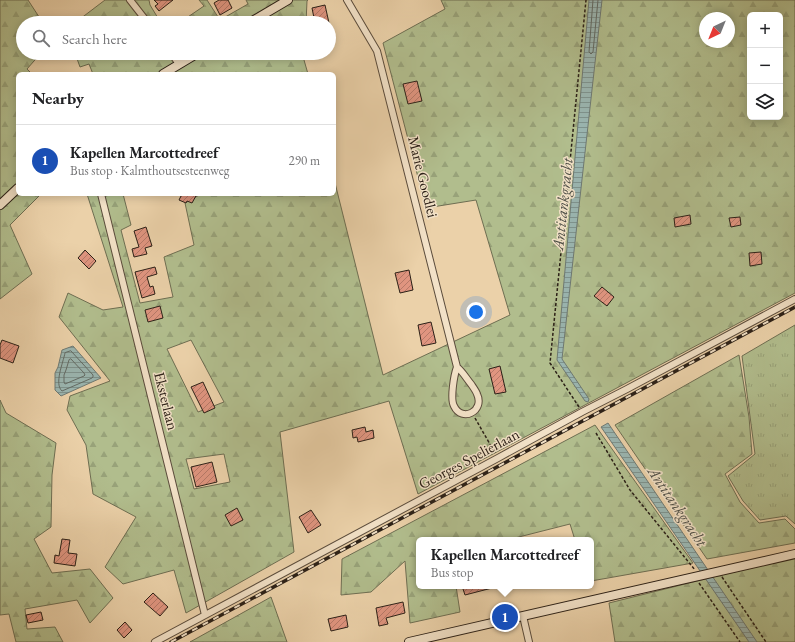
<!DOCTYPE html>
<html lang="en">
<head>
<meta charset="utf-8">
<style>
	body { margin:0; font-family:"EB Garamond",serif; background:#f2f2f2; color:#202124 }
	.controls { position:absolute; right:12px; top:12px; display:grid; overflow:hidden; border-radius:6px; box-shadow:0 2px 10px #0003 }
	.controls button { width:36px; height:36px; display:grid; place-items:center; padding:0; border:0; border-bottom:1px solid #e0e0e0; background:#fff; color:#202124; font:20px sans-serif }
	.compass { position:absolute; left:699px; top:12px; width:36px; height:36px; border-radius:50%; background:#fff; box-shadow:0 2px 10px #0003; rotate:223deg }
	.you { position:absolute; left:476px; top:312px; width:14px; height:14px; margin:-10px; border:3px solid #fff; border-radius:50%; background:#1a73e8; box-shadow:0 0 0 6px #1a73e833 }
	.badge { display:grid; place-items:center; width:26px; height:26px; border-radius:50%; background:#8f2418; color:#fff; font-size:13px; font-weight:700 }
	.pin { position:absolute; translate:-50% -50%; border:2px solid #fff; box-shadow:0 1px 4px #0006 }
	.popup { position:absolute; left:416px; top:537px; width:178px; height:52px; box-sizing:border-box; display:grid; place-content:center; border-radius:6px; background:#fff; filter:drop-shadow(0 1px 3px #0005); font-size:13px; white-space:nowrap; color:#757577 }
	.popup b { font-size:15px; color:#202124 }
	.popup::after { content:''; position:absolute; left:50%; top:100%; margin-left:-8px; border:8px solid transparent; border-top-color:#fff }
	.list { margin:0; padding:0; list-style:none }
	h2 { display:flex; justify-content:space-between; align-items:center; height:52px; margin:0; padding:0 16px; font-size:17px }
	h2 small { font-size:13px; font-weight:400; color:#757577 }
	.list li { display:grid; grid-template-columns:26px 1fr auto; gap:12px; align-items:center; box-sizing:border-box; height:72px; padding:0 16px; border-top:1px solid #e0e0e0 }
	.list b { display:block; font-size:15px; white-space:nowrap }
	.list p { margin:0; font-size:13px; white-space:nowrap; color:#757577 }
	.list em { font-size:13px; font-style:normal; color:#757577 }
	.icon { flex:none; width:22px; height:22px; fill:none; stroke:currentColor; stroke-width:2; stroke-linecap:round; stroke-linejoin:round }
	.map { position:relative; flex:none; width:795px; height:642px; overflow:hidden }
	.search { position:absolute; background:#fff; box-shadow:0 2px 10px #0003; left:16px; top:16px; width:320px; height:44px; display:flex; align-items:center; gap:10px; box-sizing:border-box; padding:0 14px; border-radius:22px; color:#757577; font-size:15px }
	.panel { position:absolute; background:#fff; box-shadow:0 2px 10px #0003; left:16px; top:72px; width:320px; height:124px; border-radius:6px }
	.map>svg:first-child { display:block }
	.grass { fill:url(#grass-tufts); stroke:#6e6e52 }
	.forest { fill:url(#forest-firs); stroke:#6e6e52; fill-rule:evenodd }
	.water { fill:url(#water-rules); stroke:#6e7973 }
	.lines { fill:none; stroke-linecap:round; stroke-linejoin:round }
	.shore { stroke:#626a64; stroke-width:1 }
	.building { fill:url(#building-hatch); stroke:#2b2017 }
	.street-casing { stroke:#5b4c3c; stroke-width:8 }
	.secondary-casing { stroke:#2b2017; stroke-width:10 }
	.path { stroke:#2b2017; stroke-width:1.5; stroke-dasharray:3 2; stroke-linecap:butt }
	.street { stroke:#f2e1c7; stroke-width:6 }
	.secondary { stroke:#f2e1c7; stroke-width:8 }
	.rail-casing { stroke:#2b2017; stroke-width:3.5 }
	.rail { stroke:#f2e1c7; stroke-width:2; stroke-dasharray:6; stroke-linecap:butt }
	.labels { text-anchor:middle; stroke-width:3; stroke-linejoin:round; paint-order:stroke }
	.street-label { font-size:15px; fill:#2b2017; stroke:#f2e1c7 }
	.water-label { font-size:16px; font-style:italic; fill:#4c4d45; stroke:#f2e1c7 }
</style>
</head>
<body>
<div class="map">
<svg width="795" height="642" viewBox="0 0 795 642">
	<defs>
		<pattern id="grass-tufts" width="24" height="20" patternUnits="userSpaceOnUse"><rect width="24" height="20" fill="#b1bd8d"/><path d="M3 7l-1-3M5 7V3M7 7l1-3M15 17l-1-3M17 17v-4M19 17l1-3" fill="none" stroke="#98a279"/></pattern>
		<pattern id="forest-firs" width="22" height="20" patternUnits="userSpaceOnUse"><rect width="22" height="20" fill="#b1bd8d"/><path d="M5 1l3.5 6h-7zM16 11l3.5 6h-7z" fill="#98a279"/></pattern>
		<pattern id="water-rules" width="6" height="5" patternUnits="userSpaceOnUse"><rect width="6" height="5" fill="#9ab5b0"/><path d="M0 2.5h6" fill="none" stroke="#7e938e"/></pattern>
		<pattern id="building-hatch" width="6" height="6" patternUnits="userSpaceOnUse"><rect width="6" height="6" fill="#e09580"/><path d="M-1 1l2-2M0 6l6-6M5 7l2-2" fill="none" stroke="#b67968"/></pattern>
	</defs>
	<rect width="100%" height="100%" fill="#ebd1a9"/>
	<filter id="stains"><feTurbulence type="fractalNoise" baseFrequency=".005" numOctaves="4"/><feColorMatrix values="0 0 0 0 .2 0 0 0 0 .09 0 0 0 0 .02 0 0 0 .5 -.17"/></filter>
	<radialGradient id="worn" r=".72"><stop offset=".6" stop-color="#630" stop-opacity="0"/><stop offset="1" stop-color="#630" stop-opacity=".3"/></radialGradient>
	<path class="grass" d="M 795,325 L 795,524 L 786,516 L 760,520 L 743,501 L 728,476 L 755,454 L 742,356 Z"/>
	<path class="forest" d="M 0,0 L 28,0 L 43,23 L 23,23 L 23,53 L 41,53 L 27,69 L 32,74 L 18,74 L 18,194 L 41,194 L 10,225 L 32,274 L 0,299 Z
		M 105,0 L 149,0 L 150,5 L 161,23 L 77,23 L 80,19 Z
		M 199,0 L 207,0 L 220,20 L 248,4 L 246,0 L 308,0 L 307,1 L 306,23 L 179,23 L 204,6 Z
		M 441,0 L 795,0 L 795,293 L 418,494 L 389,401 L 280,432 L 294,552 L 186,613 L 174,570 L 123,584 L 105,567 L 136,517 L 93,494 L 86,445 L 67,410 L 70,396 L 110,381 L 59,317 L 68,293 L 103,310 L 123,307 L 87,194 L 123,194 L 131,225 L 121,230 L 140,303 L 173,297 L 164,257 L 194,245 L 185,203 L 201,194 L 334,194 L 334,179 L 383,375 L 510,315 L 476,200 L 426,208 L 383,43 L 445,9 ZM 750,15 L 780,15 L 780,117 L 750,117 ZM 705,18 L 729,18 L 729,42 L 705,42 ZM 191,340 L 224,402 L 198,412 L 167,349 ZM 224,454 L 230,482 L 194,489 L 186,459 Z
		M 75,53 L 305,53 L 304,60 L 308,74 L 93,74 L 89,64 L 80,67 Z
		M 739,355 L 749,417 L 752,454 L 725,474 L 740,502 L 759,523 L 785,519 L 795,529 L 795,543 L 707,559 L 615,425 Z
		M 0,400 L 6,413 L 56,443 L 52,475 L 51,527 L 34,539 L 52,573 L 90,569 L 113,598 L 90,623 L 77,600 L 25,609 L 27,629 L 55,627 L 63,642 L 16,642 L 9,614 L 0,615 Z
		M 595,425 L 693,563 L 591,581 L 591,540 L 575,540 L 570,524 L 507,540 L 419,540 L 419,586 L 456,586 L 460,612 L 410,623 L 405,561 L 371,592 L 341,595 L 342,559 Z
		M 795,558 L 795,642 L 615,642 L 609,603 L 721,575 Z
		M 271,597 L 287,642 L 190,642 Z"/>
	<path class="water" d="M 589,0 L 602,0 L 562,359 L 589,399 L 588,402 L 585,401 L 557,360 Z
		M 73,346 L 101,378 L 61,396 L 55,390 L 55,373 L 58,367 L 62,350 Z
		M 608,423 L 757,642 L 749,642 L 601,427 Z"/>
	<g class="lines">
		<path class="shore" d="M 593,0 L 589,52 L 591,54 L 593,52 L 598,0
			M 71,351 L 93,375 L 93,377 L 92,378 L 62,391 C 54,384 63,363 65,353 Z
			M 71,359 L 84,373 L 85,375 L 84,376 L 65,384 L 64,382 L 64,375 L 66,370 L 69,360 Z"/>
	</g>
	<path class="building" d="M 154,0 L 173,0 L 159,11 L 155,6 L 158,4 Z
		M 219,0 L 228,0 L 232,8 L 220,15 L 214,3 Z
		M 325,5 L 329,23 L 315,23 L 312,8 Z
		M 417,81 L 422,101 L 408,104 L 403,84 Z
		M 182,194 L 197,194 L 192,203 L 187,201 L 186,203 L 179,200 Z
		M 690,215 L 691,224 L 675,227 L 674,218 Z
		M 740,217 L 741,225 L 731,227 L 729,218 Z
		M 146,227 L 152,246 L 145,248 L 147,254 L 134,257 L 132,249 L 139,247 L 134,231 Z
		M 85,250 L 96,261 L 89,269 L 78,258 Z
		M 761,252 L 762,264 L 750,266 L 749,253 Z
		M 155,267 L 157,274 L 147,277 L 150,287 L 153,286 L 155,294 L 142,298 L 135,272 Z
		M 409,270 L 413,290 L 400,293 L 395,273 Z
		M 602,287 L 614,297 L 607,306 L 594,296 Z
		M 160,306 L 163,318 L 148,322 L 145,310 Z
		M 431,322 L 436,343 L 422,346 L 418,325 Z
		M 2,340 L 19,346 L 13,363 L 0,358 L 0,345 Z
		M 500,366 L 506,392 L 495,394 L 489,369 Z
		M 203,382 L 215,408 L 204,413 L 191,387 Z
		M 365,427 L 366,432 L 373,430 L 374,438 L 358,442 L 357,437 L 353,438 L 352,430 Z
		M 212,462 L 217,482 L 196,487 L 191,467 Z
		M 237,508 L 243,520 L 231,526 L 225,515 Z
		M 311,510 L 321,525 L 308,533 L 299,517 Z
		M 62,539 L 70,540 L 68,553 L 77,554 L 75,566 L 54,563 L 55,555 L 59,556 Z
		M 462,586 L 491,586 L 492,588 L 465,595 Z
		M 153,593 L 168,607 L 160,616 L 144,602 Z
		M 403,602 L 405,613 L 386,618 L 388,624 L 379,626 L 376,608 Z
		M 41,612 L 43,620 L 28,623 L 26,615 Z
		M 346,615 L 348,627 L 331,631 L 328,619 Z
		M 125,622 L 132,630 L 124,638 L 117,630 Z"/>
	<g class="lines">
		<g class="street-casing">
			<path id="street" d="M 130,0 L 148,23
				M 347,0 L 377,51 L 457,367 C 454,375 450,399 454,406 C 462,423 485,411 477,394 C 476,391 473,387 471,384 C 466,378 463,372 457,367
				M 171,53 L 179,64
				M 101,194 L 205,615
				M 523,616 L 529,642
				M 155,642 L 498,458 L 582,412 L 627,389 L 795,299"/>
		</g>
		<g class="secondary-casing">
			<path id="secondary" d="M 249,23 L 288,0
				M 163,74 L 198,53
				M 0,205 L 18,188
				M 409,642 L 795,554"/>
		</g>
		<path class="path" d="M 579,407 L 550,363 L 586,0
			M 475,418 L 495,453
			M 596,433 L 630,490 L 695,570
			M 722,577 L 766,642
			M 699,583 L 740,642"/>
		<use href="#street" class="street"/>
		<use href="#secondary" class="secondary"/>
		<g class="rail-casing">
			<path id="rail" d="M 171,642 L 795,307"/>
		</g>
		<use href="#rail" class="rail"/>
	</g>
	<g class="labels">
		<g class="street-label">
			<text transform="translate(423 177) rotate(76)" y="5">Marie Goodlei</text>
			<text transform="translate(166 401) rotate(76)" y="5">Eksterlaan</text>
			<text transform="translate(469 459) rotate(-28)" y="5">Georges Spelierlaan</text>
		</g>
		<g class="water-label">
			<text transform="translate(562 204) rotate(-84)" y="6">Antitankgracht</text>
			<text transform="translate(678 506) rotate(56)" y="6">Antitankgracht</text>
		</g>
	</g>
	<rect width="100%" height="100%" filter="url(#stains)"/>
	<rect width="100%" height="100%" fill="url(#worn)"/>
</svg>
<div class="controls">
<button>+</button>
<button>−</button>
<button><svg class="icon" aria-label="layers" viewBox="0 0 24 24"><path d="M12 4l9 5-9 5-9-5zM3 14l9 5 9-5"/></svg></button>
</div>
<svg class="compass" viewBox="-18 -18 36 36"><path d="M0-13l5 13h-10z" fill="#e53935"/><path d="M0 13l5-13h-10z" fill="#757577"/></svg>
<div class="you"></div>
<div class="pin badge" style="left:505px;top:617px;background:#1a4fb4">1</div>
<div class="popup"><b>Kapellen Marcottedreef</b>Bus stop</div>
<div class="search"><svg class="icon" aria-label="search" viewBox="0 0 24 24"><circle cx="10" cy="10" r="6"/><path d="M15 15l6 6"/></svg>Search here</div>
<section class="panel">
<h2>Nearby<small></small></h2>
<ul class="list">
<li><span class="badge" style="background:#1a4fb4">1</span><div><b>Kapellen Marcottedreef</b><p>Bus stop · Kalmthoutsesteenweg</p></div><em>290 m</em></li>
</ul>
</section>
</div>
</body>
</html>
